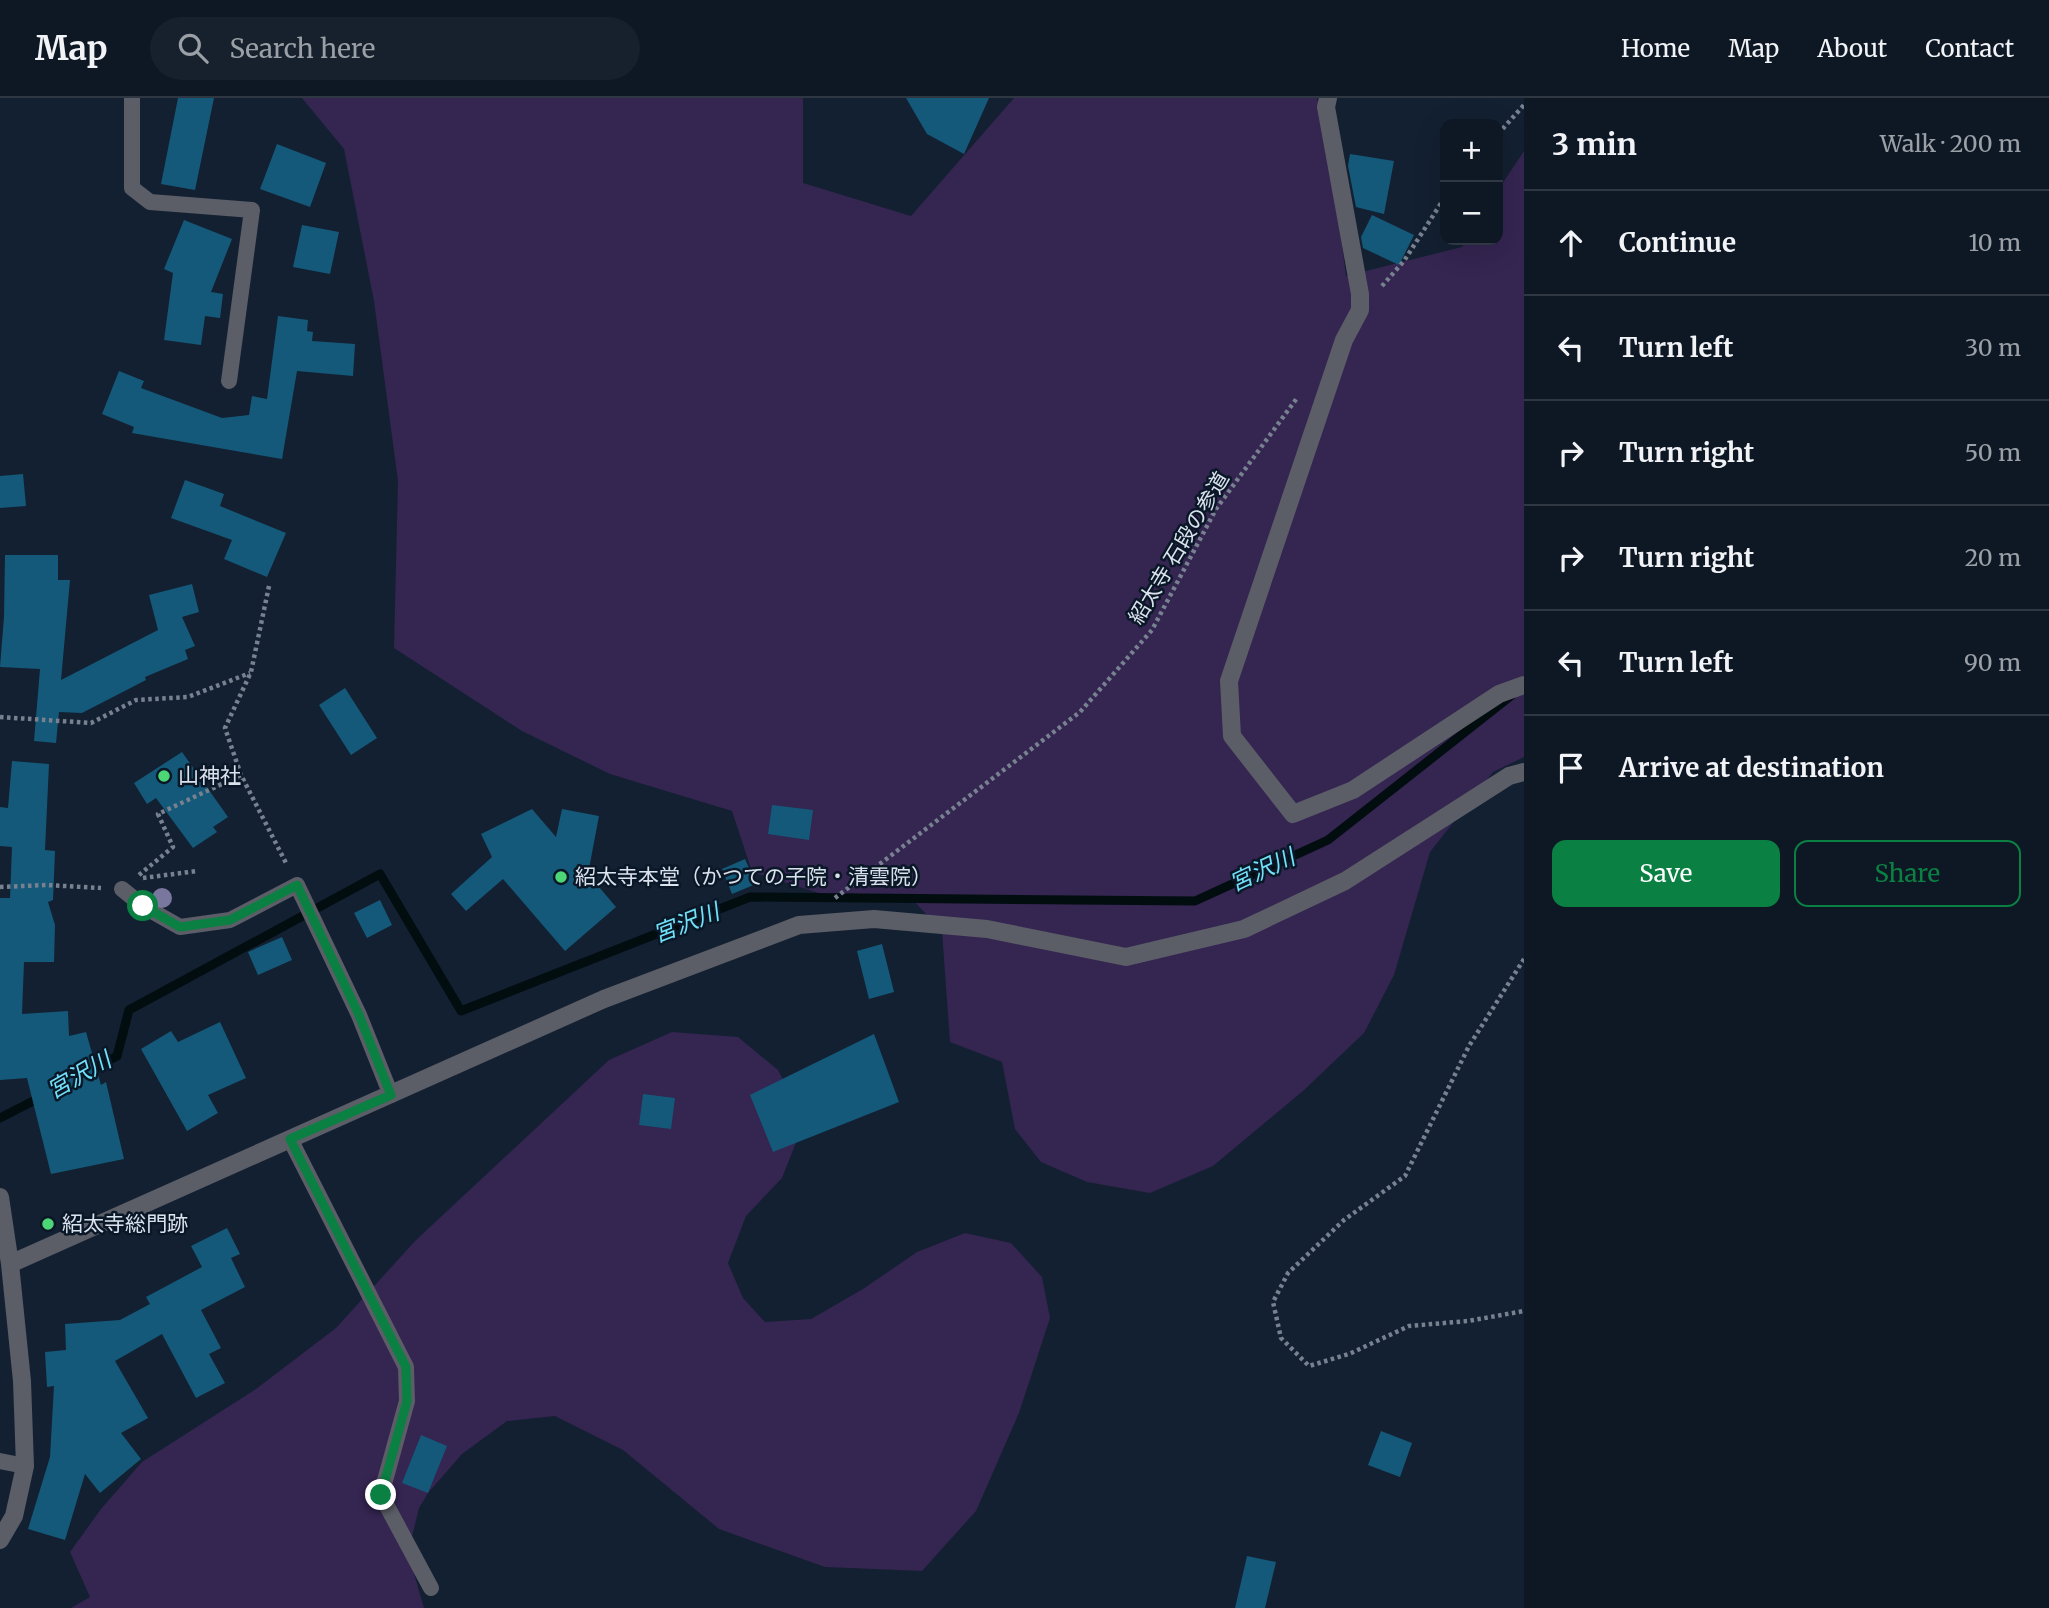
<!DOCTYPE html>
<html lang="en">
<head>
<meta charset="utf-8">
<style>
	body { margin:0; font-family:Merriweather,"Noto Sans JP",serif; background:#17212d; color:#f1f3f6 }
	.controls { position:absolute; right:21px; top:21px; display:grid; overflow:hidden; border-radius:14px; box-shadow:0 7px 28px #0002 }
	.controls button { width:63px; height:63px; display:grid; place-items:center; padding:0; border:0; border-bottom:2px solid #2e3742; background:#0e1825; color:#f1f3f6; font:35px sans-serif }
	.stop { position:absolute; width:21px; height:21px; margin:-16px; border:5px solid #0b8043; border-radius:50%; background:#fff }
	.stop.end { background:#0b8043; border-color:#fff; box-shadow:0 2px 7px #0008 }
	.list { margin:0; padding:0; list-style:none }
	h2 { display:flex; justify-content:space-between; align-items:center; height:91px; margin:0; padding:0 28px; font-size:30px }
	h2 small { font-size:23px; font-weight:400; color:#9ba0a7 }
	.list li { display:grid; grid-template-columns:46px 1fr auto; gap:21px; align-items:center; box-sizing:border-box; height:105px; padding:0 28px; border-top:2px solid #2e3742 }
	.list b { display:block; font-size:26px; white-space:nowrap }
	.list em { font-size:23px; font-style:normal; color:#9ba0a7 }
	.actions { display:flex; gap:14px; padding:21px 28px }
	.actions a { flex:1; padding:16px 0; border:2px solid #0b8043; border-radius:14px; text-align:center; font-size:24px; color:#0b8043 }
	.actions .main { background:#0b8043; color:#fff }
	.icon { flex:none; width:38px; height:38px; fill:none; stroke:currentColor; stroke-width:2; stroke-linecap:round; stroke-linejoin:round }
	.map { position:relative; flex:none; width:1524px; height:1510px; overflow:hidden }
	header { display:flex; align-items:center; gap:42px; box-sizing:border-box; height:98px; padding:0 35px; background:#0e1825; border-bottom:2px solid #2e3742 }
	header strong { font-size:33px }
	nav { display:flex; gap:38px; margin-inline-start:auto; font-size:24px }
	.search { width:490px; height:63px; background:#17212d; display:flex; align-items:center; gap:18px; box-sizing:border-box; padding:0 24px; border-radius:38px; color:#9ba0a7; font-size:26px }
	main { display:flex }
	aside { flex:1; background:#0e1825 }
	.map>svg:first-child { display:block }
	.green { fill:#342551 }
	.lines { fill:none; stroke-linecap:round; stroke-linejoin:round }
	.stream { stroke:#020d10; stroke-width:9 }
	.building { fill:#145979 }
	.path { stroke:#778190; stroke-width:4.5; stroke-dasharray:3.5 3.5; stroke-linecap:butt }
	.lane { stroke:#5b5d67; stroke-width:16 }
	.street { stroke:#5b5d67; stroke-width:18 }
	.tree { fill:#7a779e }
	.route { stroke:#0b8043; stroke-width:9 }
	.poi-dot { fill:#4dd676; stroke:#0a1727; stroke-width:2.5 }
	.labels { text-anchor:middle; stroke-width:5; stroke-linejoin:round; paint-order:stroke }
	.street-label { font-size:21px; fill:#dae2ee; stroke:#0a1727 }
	.poi-label { font-size:21px; fill:#dae2ee; stroke:#0a1727; text-anchor:start }
	.water-label { font-size:23px; font-style:italic; fill:#71e2f9; stroke:#0a1727 }
</style>
</head>
<body>
<header>
<strong>Map</strong>
<div class="search"><svg class="icon" aria-label="search" viewBox="0 0 24 24"><circle cx="10" cy="10" r="6"/><path d="M15 15l6 6"/></svg>Search here</div>
<nav><a>Home</a><a>Map</a><a>About</a><a>Contact</a></nav>
</header>
<main>
<div class="map">
<svg width="1524" height="1510" viewBox="0 0 1524 1510">
	<rect width="100%" height="100%" fill="#132031"/>
	<path class="green" d="M 302,0 L 803,0 L 803,85 L 911,118 L 1014,0 L 1317,0 L 1333,77 L 1346,178 L 1462,149 L 1467,142 L 1498,142 L 1498,92 L 1524,53 L 1524,659 L 1493,674 L 1430,754 L 1394,877 L 1364,935 L 1303,993 L 1213,1068 L 1150,1095 L 1087,1084 L 1041,1064 L 1015,1031 L 1002,964 L 950,944 L 942,833 L 909,798 L 838,801 L 752,774 L 732,713 L 610,676 L 522,633 L 394,550 L 398,383 L 374,203 L 344,51 Z
		M 672,934 L 738,939 L 778,972 L 804,1024 L 782,1080 L 746,1118 L 728,1165 L 743,1200 L 765,1224 L 811,1221 L 863,1191 L 917,1154 L 965,1135 L 1011,1145 L 1042,1179 L 1050,1220 L 1019,1315 L 976,1413 L 922,1473 L 825,1469 L 719,1431 L 623,1352 L 555,1318 L 507,1323 L 462,1356 L 428,1395 L 419,1410 L 408,1455 L 424,1510 L 71,1510 L 90,1499 L 70,1454 L 101,1411 L 142,1364 L 256,1291 L 336,1230 L 415,1143 L 609,962 Z"/>
	<g class="lines">
		<path class="stream" d="M 87,974 L 117,958 L 129,912 L 380,776 L 461,913 L 750,799 L 1195,803 L 1328,742 L 1512,597
			M 0,1020 L 41,999"/>
	</g>
	<path class="building" d="M 178,0 L 214,0 L 195,92 L 161,86 Z
		M 906,0 L 989,0 L 964,56 L 927,36 Z
		M 277,46 L 326,65 L 310,109 L 260,91 Z
		M 1350,56 L 1394,63 L 1384,116 L 1356,109 L 1348,68 Z
		M 1372,117 L 1414,137 L 1399,167 L 1363,150 L 1361,139 Z
		M 184,122 L 232,141 L 211,194 L 223,196 L 220,220 L 205,218 L 201,247 L 164,242 L 173,175 L 164,171 Z
		M 302,127 L 339,134 L 330,176 L 293,169 Z
		M 278,218 L 308,222 L 307,233 L 313,234 L 312,243 L 355,246 L 353,278 L 297,273 L 282,361 L 132,335 L 134,329 L 102,316 L 119,273 L 144,283 L 141,290 L 222,320 L 249,317 L 252,298 L 267,301 Z
		M 23,376 L 26,408 L 0,410 L 0,378 Z
		M 185,382 L 224,396 L 220,408 L 286,435 L 267,479 L 224,461 L 232,442 L 171,420 Z
		M 5,457 L 58,457 L 58,482 L 70,482 L 61,582 L 158,532 L 149,497 L 192,486 L 199,514 L 182,519 L 195,548 L 185,552 L 188,561 L 145,579 L 146,582 L 82,615 L 59,614 L 56,645 L 34,643 L 40,571 L 0,569 L 4,519 Z
		M 345,590 L 377,640 L 351,657 L 319,607 Z
		M 182,654 L 228,719 L 213,729 L 217,734 L 193,750 L 156,700 L 147,706 L 134,685 Z
		M 12,663 L 49,666 L 45,752 L 55,753 L 53,802 L 48,804 L 55,827 L 54,864 L 24,864 L 22,916 L 68,913 L 69,938 L 86,934 L 101,987 L 106,984 L 124,1061 L 51,1076 L 27,980 L 0,982 L 0,800 L 10,800 L 12,749 L 0,748 L 0,709 L 8,710 Z
		M 772,707 L 813,712 L 809,742 L 768,736 Z
		M 532,711 L 556,739 L 562,711 L 599,718 L 588,776 L 616,809 L 565,853 L 503,781 L 466,813 L 451,796 L 492,759 L 481,736 Z
		M 745,761 L 756,786 L 732,796 L 722,771 Z
		M 380,802 L 392,827 L 367,840 L 354,815 Z
		M 282,839 L 292,862 L 258,877 L 248,854 Z
		M 882,846 L 894,894 L 869,901 L 857,853 Z
		M 220,924 L 246,980 L 208,997 L 218,1015 L 187,1033 L 141,951 L 171,933 L 178,944 Z
		M 874,936 L 899,1004 L 773,1054 L 750,997 Z
		M 643,996 L 675,1000 L 671,1031 L 639,1027 Z
		M 227,1130 L 240,1156 L 231,1160 L 245,1189 L 201,1212 L 221,1250 L 209,1256 L 225,1285 L 196,1300 L 162,1236 L 115,1263 L 148,1320 L 121,1335 L 141,1361 L 100,1395 L 85,1376 L 65,1442 L 28,1431 L 50,1359 L 54,1288 L 47,1289 L 45,1254 L 66,1252 L 65,1226 L 120,1222 L 150,1206 L 146,1199 L 202,1169 L 191,1148 Z
		M 1381,1333 L 1412,1345 L 1400,1379 L 1368,1367 Z
		M 421,1337 L 447,1348 L 428,1395 L 402,1385 Z
		M 1247,1458 L 1276,1464 L 1265,1510 L 1235,1510 Z"/>
	<g class="lines">
		<path class="path" d="M 1498,36 L 1524,7
			M 1382,188 L 1404,163 L 1445,99
			M 269,488 L 251,574 L 225,630 L 241,677 L 287,767
			M 0,619 L 91,625 L 136,602 L 188,599 L 250,575
			M 139,777 L 173,749 L 158,716 L 241,677
			M 143,780 L 197,773
			M 0,789 L 46,787 L 101,790
			M 835,800 L 1080,614 L 1152,532 L 1216,411 L 1297,300
			M 1524,861 L 1469,948 L 1405,1078 L 1344,1122 L 1288,1175 L 1273,1204 L 1281,1240 L 1309,1268 L 1349,1256 L 1409,1228 L 1468,1223 L 1524,1213"/>
		<path class="lane" d="M 132,0 L 132,90 L 150,104 L 252,112 L 229,283
			M 122,791 L 143,808 L 180,829 L 230,822 L 297,787 L 359,917 L 391,997
			M 290,1041 L 406,1269 L 407,1303 L 381,1397 L 431,1490
			M 0,1363 L 25,1368"/>
		<path class="street" d="M 1328,0 L 1326,9 L 1360,196 L 1360,212 L 1344,242 L 1229,583 L 1232,638 L 1293,716 L 1353,692 L 1499,596 L 1524,587
			M 0,1099 L 10,1166 L 22,1283 L 25,1368 L 14,1418 L 0,1442
			M 10,1166 L 604,901 L 799,827 L 874,821 L 987,831 L 1126,859 L 1244,831 L 1345,783 L 1509,678 L 1524,674"/>
	</g>
	<circle class="tree" cx="162" cy="800" r="10"/>
	<g class="lines">
		<path class="route" d="M 143,808 L 180,829 L 230,822 L 297,787 L 359,917 L 391,997 L 290,1041 L 406,1269 L 407,1303 L 381,1397"/>
	</g>
	<g class="poi-dot">
		<circle cx="164" cy="678" r="7"/>
		<circle cx="561" cy="779" r="7"/>
		<circle cx="48" cy="1126" r="7"/>
	</g>
	<g class="labels">
		<g class="street-label">
			<text transform="translate(1179 450) rotate(-59)" y="7">紹太寺 石段の参道</text>
		</g>
		<g class="poi-label">
			<text x="178" y="685">山神社</text>
			<text x="575" y="786">紹太寺本堂（かつての子院・清雲院）</text>
			<text x="62" y="1133">紹太寺総門跡</text>
		</g>
		<g class="water-label">
			<text transform="translate(1262 772) rotate(-25)" y="8">宮沢川</text>
			<text transform="translate(686 825) rotate(-21)" y="8">宮沢川</text>
			<text transform="translate(79 977) rotate(-30)" y="8">宮沢川</text>
		</g>
	</g>
</svg>
<div class="controls">
<button>+</button>
<button>−</button>
</div>
<div class="stop" style="left:143px;top:808px"></div>
<div class="stop end" style="left:381px;top:1397px"></div>
</div>
<aside>
<h2>3 min<small>Walk · 200 m</small></h2>
<ul class="list">
<li><svg class="icon" aria-label="ahead" viewBox="0 0 24 24"><path d="M12 20V5M6 11l6-6 6 6"/></svg><div><b>Continue</b></div><em>10 m</em></li>
<li><svg class="icon" aria-label="left" viewBox="0 0 24 24"><path d="M17 20v-9H6M10 6l-5 5 5 5"/></svg><div><b>Turn left</b></div><em>30 m</em></li>
<li><svg class="icon" aria-label="right" viewBox="0 0 24 24"><path d="M7 20v-9h11M14 6l5 5-5 5"/></svg><div><b>Turn right</b></div><em>50 m</em></li>
<li><svg class="icon" aria-label="right" viewBox="0 0 24 24"><path d="M7 20v-9h11M14 6l5 5-5 5"/></svg><div><b>Turn right</b></div><em>20 m</em></li>
<li><svg class="icon" aria-label="left" viewBox="0 0 24 24"><path d="M17 20v-9H6M10 6l-5 5 5 5"/></svg><div><b>Turn left</b></div><em>90 m</em></li>
<li><svg class="icon" aria-label="arrive" viewBox="0 0 24 24"><path d="M6 21V4h12l-3 4 3 4H6"/></svg><div><b>Arrive at destination</b></div></li>
</ul>
<div class="actions"><a class="main">Save</a><a>Share</a></div>
</aside>
</main>
</body>
</html>
